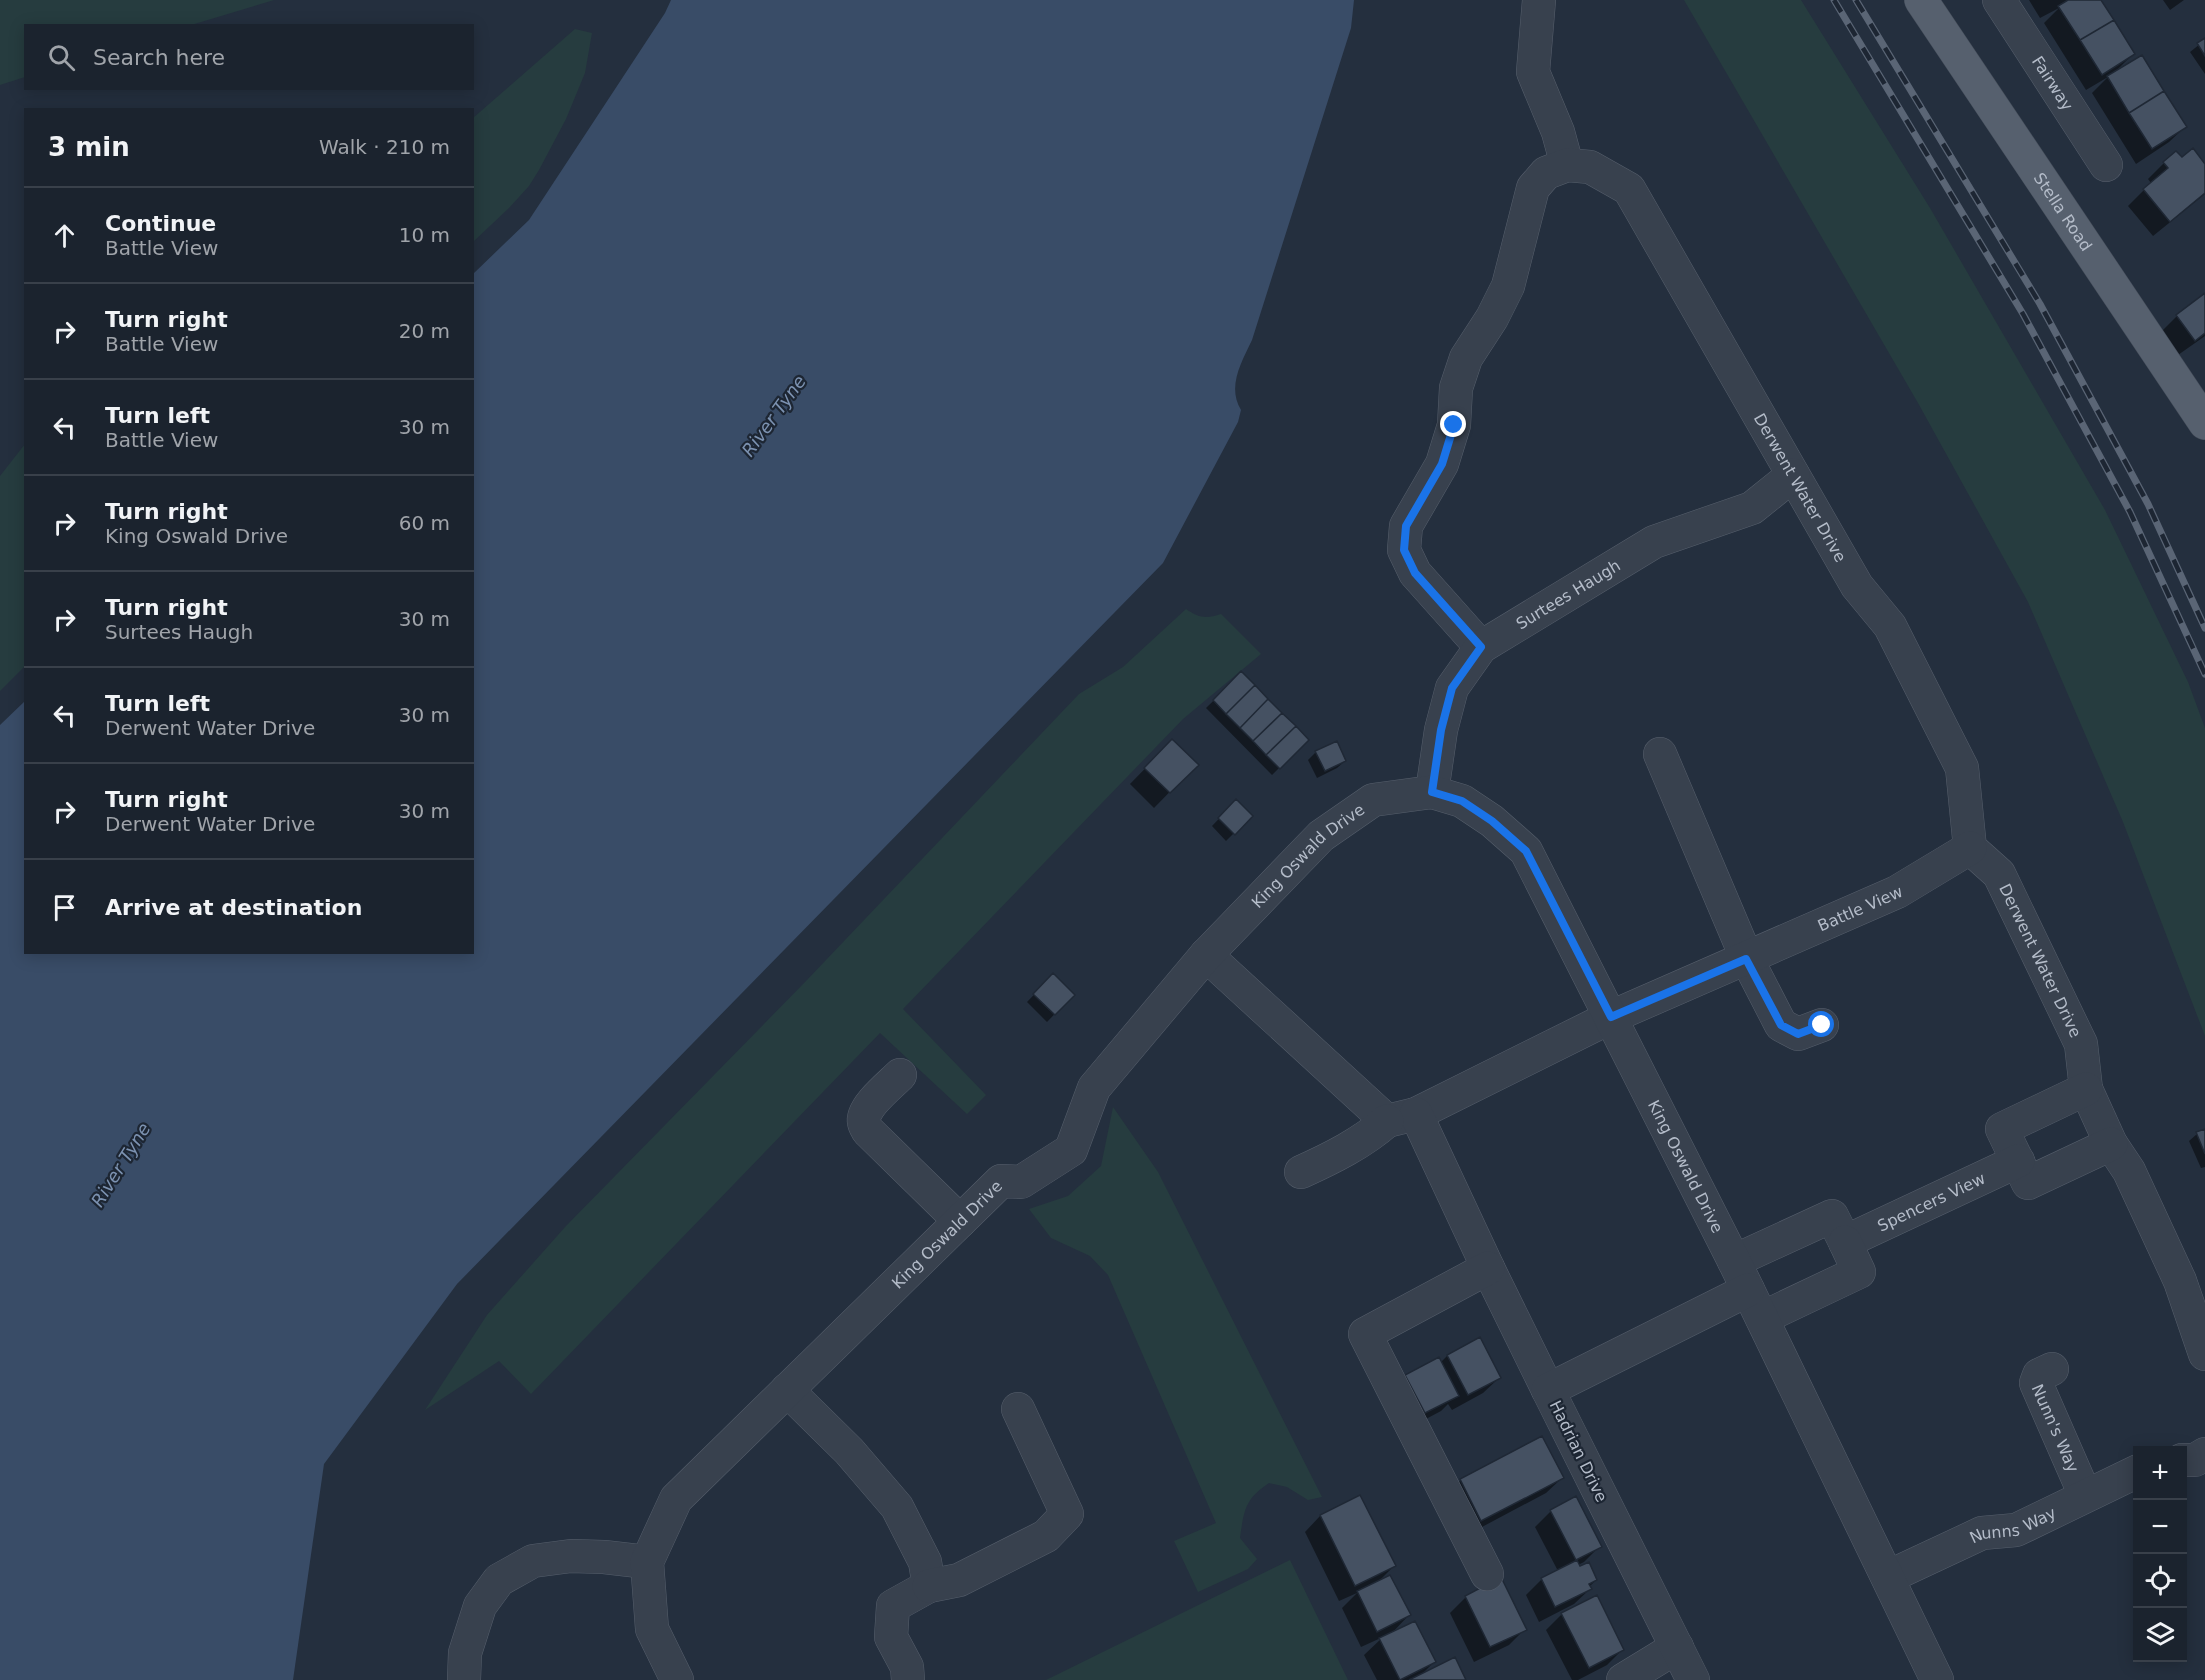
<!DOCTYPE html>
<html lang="en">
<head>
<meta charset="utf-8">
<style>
	body { margin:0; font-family:"DejaVu Sans",sans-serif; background:#242b36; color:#f1f3f6 }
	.controls { position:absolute; right:18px; bottom:18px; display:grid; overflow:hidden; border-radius:0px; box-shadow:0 3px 15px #0003 }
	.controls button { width:54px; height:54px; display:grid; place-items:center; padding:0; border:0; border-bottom:2px solid #39404a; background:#1b232e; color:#f1f3f6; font:30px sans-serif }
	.stop { position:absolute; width:18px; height:18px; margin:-14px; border:4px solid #1a73e8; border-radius:50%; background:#fff }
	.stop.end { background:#1a73e8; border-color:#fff; box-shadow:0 2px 6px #0008 }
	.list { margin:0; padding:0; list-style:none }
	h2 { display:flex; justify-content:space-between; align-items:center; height:78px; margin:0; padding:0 24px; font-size:26px }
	h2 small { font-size:20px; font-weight:400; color:#a0a4aa }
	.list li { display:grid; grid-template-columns:39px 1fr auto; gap:18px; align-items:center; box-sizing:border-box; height:96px; padding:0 24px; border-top:2px solid #39404a }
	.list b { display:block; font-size:22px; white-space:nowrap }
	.list p { margin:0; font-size:20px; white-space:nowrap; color:#a0a4aa }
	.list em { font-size:20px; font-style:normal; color:#a0a4aa }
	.icon { flex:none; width:33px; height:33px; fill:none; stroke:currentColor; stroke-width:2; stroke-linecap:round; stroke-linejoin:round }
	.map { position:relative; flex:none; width:2205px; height:1680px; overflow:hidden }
	.search { position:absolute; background:#1b232e; box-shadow:0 3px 15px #0003; left:24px; top:24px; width:450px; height:66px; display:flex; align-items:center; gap:15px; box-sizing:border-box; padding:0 21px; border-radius:0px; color:#a0a4aa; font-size:22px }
	.panel { position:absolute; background:#1b232e; box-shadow:0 3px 15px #0003; left:24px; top:108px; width:450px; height:846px; border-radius:0px }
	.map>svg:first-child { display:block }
	.green { fill:#263c3f }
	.water { fill:#394c67 }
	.shadow { fill:#0007 }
	.building { fill:#455162; stroke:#1f2835; stroke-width:1.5 }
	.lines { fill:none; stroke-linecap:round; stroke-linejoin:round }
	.minor-casing { stroke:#565f6c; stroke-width:34 }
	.major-casing { stroke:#414a57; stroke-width:34 }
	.minor { stroke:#38414e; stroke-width:33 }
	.major { stroke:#56606e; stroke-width:33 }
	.rail-casing { stroke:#5a6575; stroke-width:7 }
	.rail { stroke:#1d2633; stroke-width:4.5; stroke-dasharray:14; stroke-linecap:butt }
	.route { stroke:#1a73e8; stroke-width:8 }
	.labels { text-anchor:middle; stroke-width:4.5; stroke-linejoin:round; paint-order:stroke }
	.street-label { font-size:16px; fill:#b4bcc9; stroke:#1d2633 }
	.water-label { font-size:18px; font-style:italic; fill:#7c92b1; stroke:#1d2633 }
</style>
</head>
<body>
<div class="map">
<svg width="2205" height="1680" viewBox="0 0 2205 1680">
	<rect width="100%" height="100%" fill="#242f3e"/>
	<path class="green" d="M 0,0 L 274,0 L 191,25 L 26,26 L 25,77 L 0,85 Z
		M 1684,0 L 1801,0 L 1930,208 L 2105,510 L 2188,682 L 2205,728 L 2205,1036 L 2123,822 L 2028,602 L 1918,403 Z
		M 575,29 L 592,33 L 585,73 L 566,119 L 539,170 L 529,186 L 509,208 L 473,242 L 473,118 Z
		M 25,444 L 25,666 L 0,691 L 0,476 Z
		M 1186,609 C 1199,618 1206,619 1221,614 L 1261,654 L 1183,719 L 903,1009 L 986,1095 L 967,1114 L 880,1033 L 531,1394 L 499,1361 L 425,1410 L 487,1315 L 566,1226 L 807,980 L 1079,694 L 1123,667 Z
		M 1113,1107 L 1158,1172 L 1322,1497 L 1308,1500 L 1287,1487 L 1269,1483 C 1245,1499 1244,1510 1240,1538 L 1257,1559 L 1248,1569 L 1198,1592 L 1174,1541 L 1216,1523 L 1108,1275 L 1090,1256 L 1051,1238 L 1029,1209 L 1068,1196 L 1101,1166 Z
		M 1290,1560 L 1348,1680 L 1046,1680 Z"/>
	<path class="water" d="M 671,0 L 1354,0 L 1351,28 L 1252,340 C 1241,363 1227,387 1241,410 L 1238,422 L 1163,563 L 457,1284 L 324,1464 L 293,1680 L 0,1680 L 0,725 L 25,701 L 26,952 L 472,952 L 473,274 L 529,220 L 665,13 Z"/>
	<path class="shadow" d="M 2029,0 L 2100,0 L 2133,54 L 2116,71 L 2185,127 L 2169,142 L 2136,164 L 2092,93 L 2108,77 L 2086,90 L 2044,23 L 2059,8 L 2040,18 Z
		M 2163,0 L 2184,0 L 2170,10 Z
		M 2205,40 L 2205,74 L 2190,52 Z
		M 2182,159 L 2205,166 L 2205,194 L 2153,236 L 2128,206 L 2151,183 L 2148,179 L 2164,163 Z
		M 2205,295 L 2205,336 L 2178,355 L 2161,332 L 2177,316 Z
		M 1241,674 L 1307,740 L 1272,775 L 1206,708 Z
		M 1172,741 L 1196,765 L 1154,808 L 1130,784 Z
		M 1316,752 L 1345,761 L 1337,768 L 1317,778 L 1308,760 Z
		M 1236,801 L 1251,816 L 1226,841 L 1212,826 Z
		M 1053,975 L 1073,995 L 1047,1022 L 1027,1002 Z
		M 2205,1130 L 2205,1167 L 2201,1168 L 2189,1141 L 2197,1134 Z
		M 1479,1339 L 1499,1378 L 1483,1393 L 1452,1410 L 1448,1404 L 1441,1411 L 1409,1428 L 1391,1392 L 1406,1376 L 1440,1363 L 1447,1356 Z
		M 1562,1478 L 1546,1493 L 1465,1536 L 1445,1496 L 1461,1480 Z
		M 1359,1497 L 1394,1566 L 1378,1582 L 1409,1615 L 1391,1634 L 1434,1662 L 1421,1675 L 1464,1680 L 1377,1680 L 1364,1655 L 1383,1637 L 1361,1647 L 1342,1608 L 1357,1593 L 1339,1601 L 1305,1532 L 1320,1516 Z
		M 1551,1511 L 1600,1546 L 1584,1562 L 1578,1565 L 1596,1580 L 1589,1587 L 1590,1589 L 1574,1604 L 1539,1622 L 1526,1595 L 1542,1579 L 1558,1571 L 1535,1527 Z
		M 1466,1597 L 1525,1629 L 1509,1645 L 1474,1662 L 1450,1613 Z
		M 1562,1614 L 1623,1649 L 1607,1665 L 1578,1680 L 1572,1680 L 1546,1630 Z"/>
	<path class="building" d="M 2068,0 L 2101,0 L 2114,20 L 2080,40 L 2058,6 Z
		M 2114,20 L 2135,54 L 2102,75 L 2080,40 Z
		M 2205,38 L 2205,56 L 2197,43 Z
		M 2142,55 L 2164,91 L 2129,113 L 2107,76 Z
		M 2164,91 L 2187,127 L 2152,149 L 2129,113 Z
		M 2193,148 L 2205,164 L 2205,193 L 2170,222 L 2143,189 L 2168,168 L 2163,162 L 2176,151 L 2182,157 Z
		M 2205,293 L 2205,333 L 2195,341 L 2176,315 Z
		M 1241,671 L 1255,685 L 1226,714 L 1213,700 Z
		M 1255,685 L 1268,699 L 1240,728 L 1226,714 Z
		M 1268,699 L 1282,713 L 1253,741 L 1240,728 Z
		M 1282,713 L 1296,726 L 1266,755 L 1253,741 Z
		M 1296,726 L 1309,740 L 1280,769 L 1266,755 Z
		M 1172,739 L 1199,765 L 1170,793 L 1144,768 Z
		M 1337,741 L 1346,761 L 1325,771 L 1315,751 Z
		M 1236,799 L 1253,816 L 1235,835 L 1218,818 Z
		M 1053,973 L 1075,995 L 1055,1015 L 1033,994 Z
		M 2205,1129 L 2205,1154 L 2196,1132 Z
		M 1480,1337 L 1501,1378 L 1468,1395 L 1447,1355 Z
		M 1439,1357 L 1459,1396 L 1425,1413 L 1405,1375 Z
		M 1542,1436 L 1564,1478 L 1481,1521 L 1460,1479 Z
		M 1360,1495 L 1396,1566 L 1355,1586 L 1320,1515 Z
		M 1576,1496 L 1602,1547 L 1576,1560 L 1550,1510 Z
		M 1577,1560 L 1580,1566 L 1589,1562 L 1597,1580 L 1589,1584 L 1592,1589 L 1555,1607 L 1541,1578 Z
		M 1390,1575 L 1411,1615 L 1377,1632 L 1357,1591 Z
		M 1501,1577 L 1527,1630 L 1490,1647 L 1465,1596 Z
		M 1597,1595 L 1624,1650 L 1589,1668 L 1561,1613 Z
		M 1415,1621 L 1436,1662 L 1400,1680 L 1379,1638 Z
		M 1455,1657 L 1466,1680 L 1409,1680 Z"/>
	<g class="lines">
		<g class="minor-casing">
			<g id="minor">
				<path d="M 1539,0 L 1533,72 L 1558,132 L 1567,165"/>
				<path id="s1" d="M 1999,0 L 2106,165"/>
				<path id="s2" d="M 1481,647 L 1415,573 L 1404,550 L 1406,526 L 1442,464 L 1454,425 L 1456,388 L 1466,358 L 1492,318 L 1508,286 L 1533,188 L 1546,173 L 1567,165 L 1590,167 L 1629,189 L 1857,586 L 1890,626 L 1962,768 L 1970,848 L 1999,874 L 2081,1044 L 2086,1089 L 2111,1144 L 2129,1171 L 2180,1281 L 2205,1354"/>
				<path d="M 1660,754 L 1747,959 L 1781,1025 L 1798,1034 L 1822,1025"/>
				<path id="s3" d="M 1432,792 L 1441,730 L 1452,688 L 1481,647 L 1654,542 L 1752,508 L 1793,475"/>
				<path id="s4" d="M 1206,955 L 1387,1121 L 1416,1114 L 1611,1017 L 1897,892 L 1970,848"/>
				<path d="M 900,1075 C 890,1085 861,1108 864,1122 C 864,1124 867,1130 868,1131 L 960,1221"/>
				<path d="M 2086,1089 L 2002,1129 L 2028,1183 L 2111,1144"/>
				<path d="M 1416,1114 L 1488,1268 L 1548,1390"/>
				<path d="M 1301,1172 C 1332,1158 1362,1143 1387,1121"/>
				<path id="s5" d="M 1734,1261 L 1832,1216 L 1845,1242 L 2018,1161"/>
				<path d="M 1762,1318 L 1859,1272 L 1845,1242"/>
				<path id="s6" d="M 2052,1369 L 2039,1375 L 2036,1383 L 2085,1495"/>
				<path d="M 787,1390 L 849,1451 L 897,1507 L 925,1562 L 929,1586 L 893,1606 L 891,1637 L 907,1667 L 908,1680"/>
				<path d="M 2182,1460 L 2195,1460 L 2205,1454"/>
				<path d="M 1487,1574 L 1365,1334 L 1488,1268"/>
				<path id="s7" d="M 1888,1577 L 1982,1533 L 2016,1530 L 2138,1471"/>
				<path d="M 929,1586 L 959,1580 L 1046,1536 L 1067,1514 L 1018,1409"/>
				<path d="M 464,1680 L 465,1653 L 480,1606 L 499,1580 L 533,1561 L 571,1556 L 604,1557 L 647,1562"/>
				<path id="s8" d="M 677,1680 L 652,1629 L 647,1562 L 676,1499 L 1001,1181 L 1021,1182 L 1071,1150 L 1094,1088 L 1206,955 L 1321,836 L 1373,800 L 1432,792 L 1462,801 L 1492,821 L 1526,851 L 1734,1261 L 1937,1680"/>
				<path d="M 1623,1680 L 1677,1647"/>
				<path d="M 1693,1680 L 1548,1390 L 1748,1290"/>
			</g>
		</g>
		<g class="major-casing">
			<g id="major">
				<path id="s9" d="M 1921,0 L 2205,423"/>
			</g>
		</g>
		<use href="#minor" class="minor"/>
		<use href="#major" class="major"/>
		<g class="rail-casing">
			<path id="rail" d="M 1834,0 L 2023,314 L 2130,512 L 2205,674
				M 1856,0 L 2040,304 L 2148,504 L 2205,628"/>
		</g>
		<use href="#rail" class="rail"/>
	</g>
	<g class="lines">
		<path class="route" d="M 1454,425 L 1442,464 L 1406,526 L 1404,550 L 1415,573 L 1481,647 L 1452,688 L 1441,730 L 1432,792 L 1462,801 L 1492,821 L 1526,851 L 1611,1017 L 1746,959 L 1781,1025 L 1798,1034 L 1822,1025"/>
	</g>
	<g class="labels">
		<g class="street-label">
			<text dy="6" stroke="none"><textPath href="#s1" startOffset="99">Fairway</textPath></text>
			<text dy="6" stroke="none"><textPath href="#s9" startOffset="255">Stella Road</textPath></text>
			<text dy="6" stroke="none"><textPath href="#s2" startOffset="969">Derwent Water Drive</textPath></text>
			<text dy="6" stroke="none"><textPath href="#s3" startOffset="258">Surtees Haugh</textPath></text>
			<text dy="6" stroke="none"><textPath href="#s8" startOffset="1110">King Oswald Drive</textPath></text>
			<text dy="6" stroke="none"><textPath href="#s4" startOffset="765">Battle View</textPath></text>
			<text dy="6" stroke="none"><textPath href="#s2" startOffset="1509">Derwent Water Drive</textPath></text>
			<text dy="6" stroke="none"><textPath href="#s8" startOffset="1722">King Oswald Drive</textPath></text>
			<text dy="6" stroke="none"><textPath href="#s5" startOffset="232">Spencers View</textPath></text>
			<text dy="6" stroke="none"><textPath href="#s8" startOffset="572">King Oswald Drive</textPath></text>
			<text dy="6" stroke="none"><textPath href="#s6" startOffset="72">Nunn's Way</textPath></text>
			<text transform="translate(1579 1451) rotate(64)" y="6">Hadrian Drive</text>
			<text dy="6" stroke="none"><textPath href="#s7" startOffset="136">Nunns Way</textPath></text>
		</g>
		<g class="water-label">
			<text transform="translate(774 416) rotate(-54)" y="6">River Tyne</text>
			<text transform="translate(121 1165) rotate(-58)" y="6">River Tyne</text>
		</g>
	</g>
</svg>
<div class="controls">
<button>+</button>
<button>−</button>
<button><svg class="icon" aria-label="locate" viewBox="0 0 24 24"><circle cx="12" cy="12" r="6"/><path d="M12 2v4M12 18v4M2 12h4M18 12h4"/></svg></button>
<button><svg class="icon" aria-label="layers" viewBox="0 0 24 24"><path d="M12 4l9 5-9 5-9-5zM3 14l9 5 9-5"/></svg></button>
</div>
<div class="stop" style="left:1822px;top:1025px"></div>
<div class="stop end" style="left:1454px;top:425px"></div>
<div class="search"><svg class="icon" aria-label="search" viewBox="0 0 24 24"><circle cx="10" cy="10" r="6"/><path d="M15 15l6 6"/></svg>Search here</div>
<section class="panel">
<h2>3 min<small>Walk · 210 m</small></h2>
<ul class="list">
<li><svg class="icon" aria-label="ahead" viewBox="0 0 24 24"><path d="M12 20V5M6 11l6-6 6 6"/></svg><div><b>Continue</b><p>Battle View</p></div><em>10 m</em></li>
<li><svg class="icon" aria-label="right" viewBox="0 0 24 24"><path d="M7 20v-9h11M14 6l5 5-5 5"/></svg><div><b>Turn right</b><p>Battle View</p></div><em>20 m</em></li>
<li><svg class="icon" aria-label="left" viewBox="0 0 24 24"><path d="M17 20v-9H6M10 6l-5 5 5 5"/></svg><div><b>Turn left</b><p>Battle View</p></div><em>30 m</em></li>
<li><svg class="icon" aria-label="right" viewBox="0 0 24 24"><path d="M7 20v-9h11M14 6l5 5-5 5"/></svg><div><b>Turn right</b><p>King Oswald Drive</p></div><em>60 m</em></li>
<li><svg class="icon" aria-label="right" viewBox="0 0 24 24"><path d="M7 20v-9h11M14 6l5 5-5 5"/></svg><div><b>Turn right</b><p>Surtees Haugh</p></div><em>30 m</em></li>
<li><svg class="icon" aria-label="left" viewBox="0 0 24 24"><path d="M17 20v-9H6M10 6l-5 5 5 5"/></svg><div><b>Turn left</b><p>Derwent Water Drive</p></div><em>30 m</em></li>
<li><svg class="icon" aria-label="right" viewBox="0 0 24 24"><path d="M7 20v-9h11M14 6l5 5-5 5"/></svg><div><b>Turn right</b><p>Derwent Water Drive</p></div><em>30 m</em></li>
<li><svg class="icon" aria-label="arrive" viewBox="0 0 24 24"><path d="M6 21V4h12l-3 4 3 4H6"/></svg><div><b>Arrive at destination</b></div></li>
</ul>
</section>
</div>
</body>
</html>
